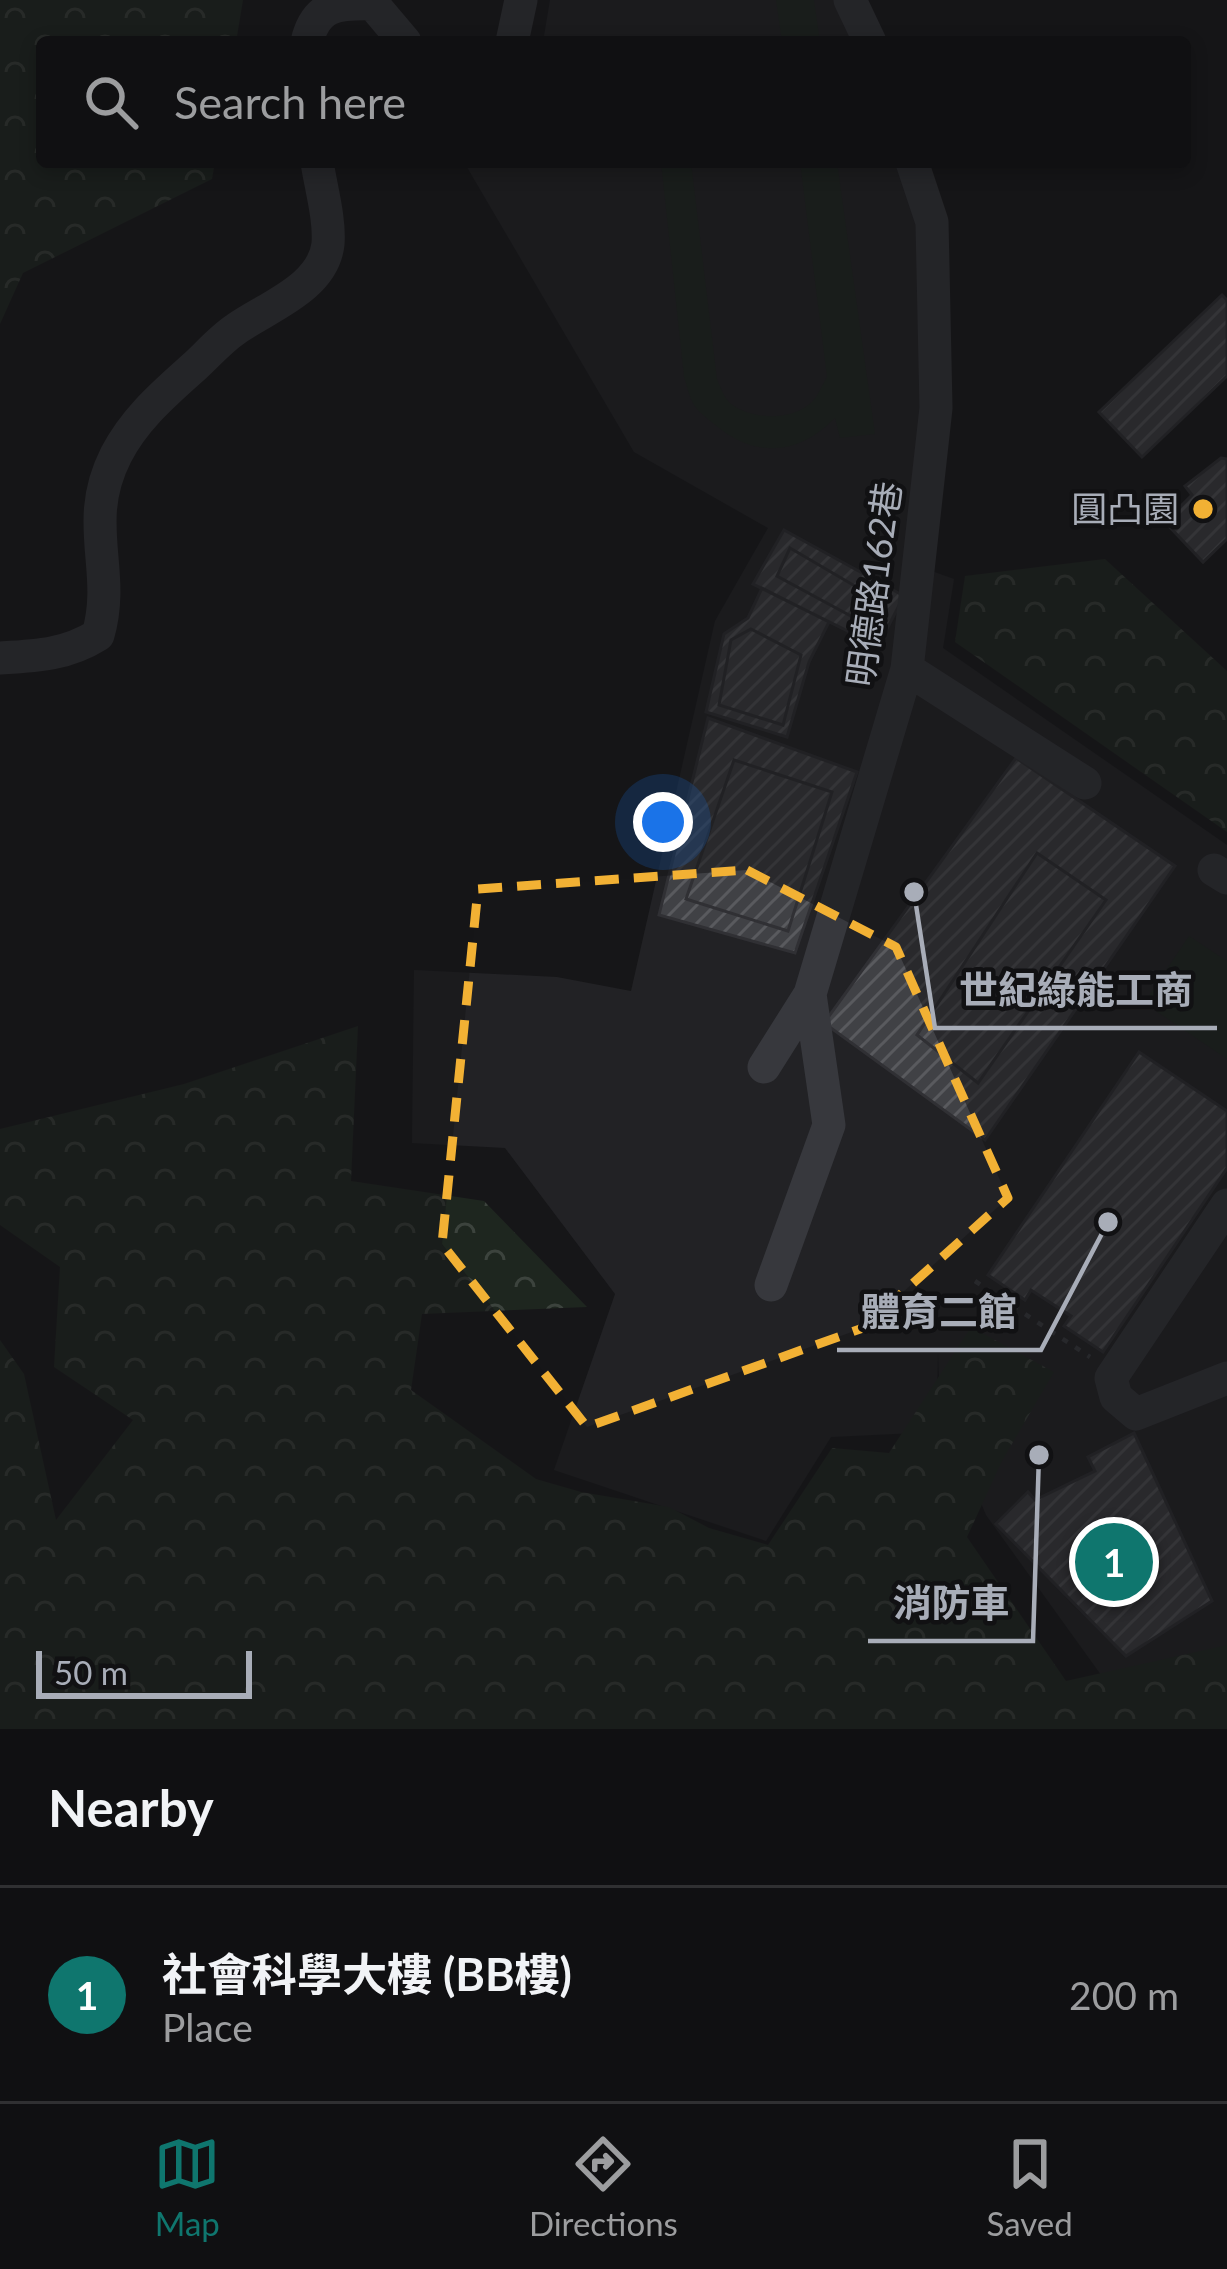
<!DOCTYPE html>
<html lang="en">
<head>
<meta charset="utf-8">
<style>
	body { margin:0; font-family:Lato,"Noto Sans TC",sans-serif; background:#1e1e20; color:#f1f3f6 }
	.scale { position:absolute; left:36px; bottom:30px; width:216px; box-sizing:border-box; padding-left:12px; border:6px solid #a8adb8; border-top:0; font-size:33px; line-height:42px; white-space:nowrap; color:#a8adb8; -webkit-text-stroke:9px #111113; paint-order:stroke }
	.you { position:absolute; left:663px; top:822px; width:42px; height:42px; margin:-30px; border:9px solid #fff; border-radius:50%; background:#1a73e8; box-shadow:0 0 0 18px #1a73e833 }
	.badge { display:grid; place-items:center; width:78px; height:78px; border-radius:50%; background:#0f766e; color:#fff; font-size:39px; font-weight:700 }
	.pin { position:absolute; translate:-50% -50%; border:6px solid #fff; box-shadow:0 3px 12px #0006 }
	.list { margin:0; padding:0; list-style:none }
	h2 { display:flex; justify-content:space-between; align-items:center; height:156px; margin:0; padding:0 48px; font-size:51px }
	h2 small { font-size:39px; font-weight:400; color:#9c9d9f }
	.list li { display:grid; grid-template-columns:78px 1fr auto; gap:36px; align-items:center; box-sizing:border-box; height:216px; padding:0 48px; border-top:3px solid #303032 }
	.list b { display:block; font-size:45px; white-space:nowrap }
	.list p { margin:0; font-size:39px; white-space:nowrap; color:#9c9d9f }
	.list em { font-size:39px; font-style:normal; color:#9c9d9f }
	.icon { flex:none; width:66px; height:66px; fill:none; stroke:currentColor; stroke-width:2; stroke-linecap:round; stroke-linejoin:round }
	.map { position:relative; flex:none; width:1227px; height:1729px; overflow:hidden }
	.search { position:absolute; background:#101012; box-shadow:0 6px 18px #0003; left:36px; right:36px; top:36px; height:132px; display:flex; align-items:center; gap:30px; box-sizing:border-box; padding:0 42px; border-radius:12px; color:#9c9d9f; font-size:45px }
	.sheet { height:372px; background:#101012 }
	nav { display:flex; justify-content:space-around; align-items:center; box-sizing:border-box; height:168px; border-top:3px solid #303032; background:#101012; font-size:33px; color:#9c9d9f }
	nav a { display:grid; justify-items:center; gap:6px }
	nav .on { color:#0f766e }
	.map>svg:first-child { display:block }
	.built { fill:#222225 }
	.forest { fill:url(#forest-crowns) }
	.park { fill:#1e261f }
	.building { fill:url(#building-hatch); stroke:#303034; stroke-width:3 }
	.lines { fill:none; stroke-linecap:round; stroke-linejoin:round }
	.path { stroke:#3d3f44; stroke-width:4.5; stroke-dasharray:6 9; stroke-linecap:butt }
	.minor { stroke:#37383d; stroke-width:33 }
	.marked { fill:none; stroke:#f2b134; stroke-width:9; stroke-dasharray:24 15; stroke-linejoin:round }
	.poi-dot { fill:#f2b134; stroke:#111113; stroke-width:4.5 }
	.labels { text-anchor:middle; stroke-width:9; stroke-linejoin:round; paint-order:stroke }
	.poi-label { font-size:36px; fill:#a8adb8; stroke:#111113; text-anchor:end }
	.street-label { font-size:36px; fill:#a8adb8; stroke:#111113 }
	.leader { fill:none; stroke:#a8adb8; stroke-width:4.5 }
	.callout-dot { fill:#a8adb8; stroke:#111113; stroke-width:4.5 }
	.callout-label { font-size:39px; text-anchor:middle; font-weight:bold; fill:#a8adb8; stroke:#111113; stroke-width:9; stroke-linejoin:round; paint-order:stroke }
</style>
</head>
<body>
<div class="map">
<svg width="1227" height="1729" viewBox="0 0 1227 1729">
	<defs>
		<pattern id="forest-crowns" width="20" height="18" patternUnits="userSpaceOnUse" patternTransform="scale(3)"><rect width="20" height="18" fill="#1e261f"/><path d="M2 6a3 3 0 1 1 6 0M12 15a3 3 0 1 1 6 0" fill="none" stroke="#3c433d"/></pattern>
		<pattern id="building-hatch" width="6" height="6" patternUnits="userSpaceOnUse" patternTransform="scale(3)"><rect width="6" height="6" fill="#404145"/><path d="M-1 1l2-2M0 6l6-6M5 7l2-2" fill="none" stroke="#595a5e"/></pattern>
	</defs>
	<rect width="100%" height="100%" fill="#161618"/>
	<path class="built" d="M 550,0 L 841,0 L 859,42 L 543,42 Z
		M 464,162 L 900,162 L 922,233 L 929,376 L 912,564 L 954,579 L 943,648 L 1227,845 L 1227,1729 L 1140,1729 L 986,1515 L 940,1403 L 938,1353 L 936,1432 L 831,1437 L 766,1541 L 554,1470 L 615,1294 L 505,1148 L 412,1143 L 414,970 L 557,977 L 631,991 L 715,621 L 768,528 L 634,452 Z"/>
	<path class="forest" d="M 0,0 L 243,0 L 236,42 L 42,42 L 42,162 L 215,162 L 212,179 L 23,273 L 0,324 Z
		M 1105,559 L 1227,671 L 1227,832 L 955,642 L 965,576 Z
		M 358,1026 L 351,1181 L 484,1201 L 587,1307 L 422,1314 L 411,1390 L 536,1479 L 581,1492 L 669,1507 L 709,1528 L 768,1545 L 832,1448 L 889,1453 L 971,1327 L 1054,1372 L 1002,1461 L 967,1537 L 1066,1681 L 1227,1645 L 1227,1729 L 0,1729 L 0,1340 L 24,1374 L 56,1520 L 133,1420 L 54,1367 L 60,1267 L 0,1225 L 0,1129 L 184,1084 Z"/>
	<path class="park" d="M 776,0 L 814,0 L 820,42 L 782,42 Z
		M 661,162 L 691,162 L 717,379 C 721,388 724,398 731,404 C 753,420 792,421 812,402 C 818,396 822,385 827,377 L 800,162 L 837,162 L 875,434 L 840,438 L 835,418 C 802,452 762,459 723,431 C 714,424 700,414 694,405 C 689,397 687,385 684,377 Z
		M 1189,936 L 1227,961 L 1227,1059 L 1144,1003 Z"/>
	<path class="building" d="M 1222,295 L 1227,300 L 1227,376 L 1142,457 L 1099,412 Z
		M 1221,458 L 1227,459 L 1227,539 L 1203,562 L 1165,522 L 1192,495 L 1185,486 Z
		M 784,530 L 904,596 L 878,646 L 753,584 Z
		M 790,548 L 884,603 L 873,628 L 777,576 Z
		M 762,588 L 829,622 L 809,662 L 787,737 L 706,712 L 724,634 L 748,618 Z
		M 751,629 L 801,655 L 783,725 L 719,705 L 731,640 Z
		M 708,718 L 857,772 L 795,953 L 659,915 Z
		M 1016,758 L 1175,866 L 985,1140 L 824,1023 Z
		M 734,760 L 832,792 L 788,931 L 686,899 Z
		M 1037,853 L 1106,900 L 978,1083 L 917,1035 Z
		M 1139,1052 L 1227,1111 L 1227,1168 L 1103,1352 L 1064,1326 L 1071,1316 L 1031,1290 L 1025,1300 L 988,1275 Z
		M 1134,1433 L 1212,1601 L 1126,1656 L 996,1524 L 1028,1492 L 1035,1500 L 1095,1471 L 1088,1457 Z"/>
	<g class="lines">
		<path class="path" d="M 975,1281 L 1090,1357"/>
		<path class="minor" d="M 850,0 L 870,42
			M 307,42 C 316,4 338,3 373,4 L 405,42
			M 512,42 L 521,0
			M 0,658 C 36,656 66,655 98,635 C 117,569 81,524 116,455 C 135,418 165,393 195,366 C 208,354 221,339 236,329 C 267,307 323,288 328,244 C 330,219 321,188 317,162
			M 907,669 L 1085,783
			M 1214,870 L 1227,878
			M 764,1067 L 810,994 L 907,669 L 936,408 L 932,222 L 912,162
			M 1227,1205 L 1111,1378 L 1116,1397 L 1136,1414 L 1227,1378
			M 771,1285 L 829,1125 L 810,994"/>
	</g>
	<path d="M0 0H1227V1729H0ZM 747,870 L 896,947 L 1008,1198 L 863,1328 L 587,1427 L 442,1244 L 478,889 Z" fill="#161618" fill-opacity=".55" fill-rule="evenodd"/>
	<path class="marked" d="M 747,870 L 896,947 L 1008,1198 L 863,1328 L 587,1427 L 442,1244 L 478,889 Z"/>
	<circle class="poi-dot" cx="1203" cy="509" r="12"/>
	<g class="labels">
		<g class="poi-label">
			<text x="1179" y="522">圓凸園</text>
		</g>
		<g class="street-label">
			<text transform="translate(874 584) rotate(-82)" y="13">明德路162巷</text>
		</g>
	</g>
	<path class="leader" d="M914 892L935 1028H1217M1108 1222L1041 1350H837M1039 1455L1033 1641H868"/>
	<g class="callout-dot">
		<circle cx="914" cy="892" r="12"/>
		<circle cx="1108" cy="1222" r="12"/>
		<circle cx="1039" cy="1455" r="12"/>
	</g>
	<g class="callout-label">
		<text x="1076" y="1004">世紀綠能工商</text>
		<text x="939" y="1326">體育二館</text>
		<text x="951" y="1617">消防車</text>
	</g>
</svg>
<div class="scale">50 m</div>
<div class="you"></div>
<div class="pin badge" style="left:1114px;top:1562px">1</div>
<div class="search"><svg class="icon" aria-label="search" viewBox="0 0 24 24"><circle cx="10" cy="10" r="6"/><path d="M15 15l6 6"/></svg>Search here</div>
</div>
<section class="sheet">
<h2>Nearby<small></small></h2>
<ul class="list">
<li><span class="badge">1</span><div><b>社會科學大樓 (BB樓)</b><p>Place</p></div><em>200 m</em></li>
</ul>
</section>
<nav>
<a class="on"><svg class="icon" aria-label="map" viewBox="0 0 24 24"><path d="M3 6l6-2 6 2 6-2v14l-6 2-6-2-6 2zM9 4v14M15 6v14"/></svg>Map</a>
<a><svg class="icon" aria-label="directions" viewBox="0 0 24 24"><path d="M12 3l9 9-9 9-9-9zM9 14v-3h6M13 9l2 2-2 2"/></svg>Directions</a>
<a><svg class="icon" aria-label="saved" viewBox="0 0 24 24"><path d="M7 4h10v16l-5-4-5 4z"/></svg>Saved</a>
</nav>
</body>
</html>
